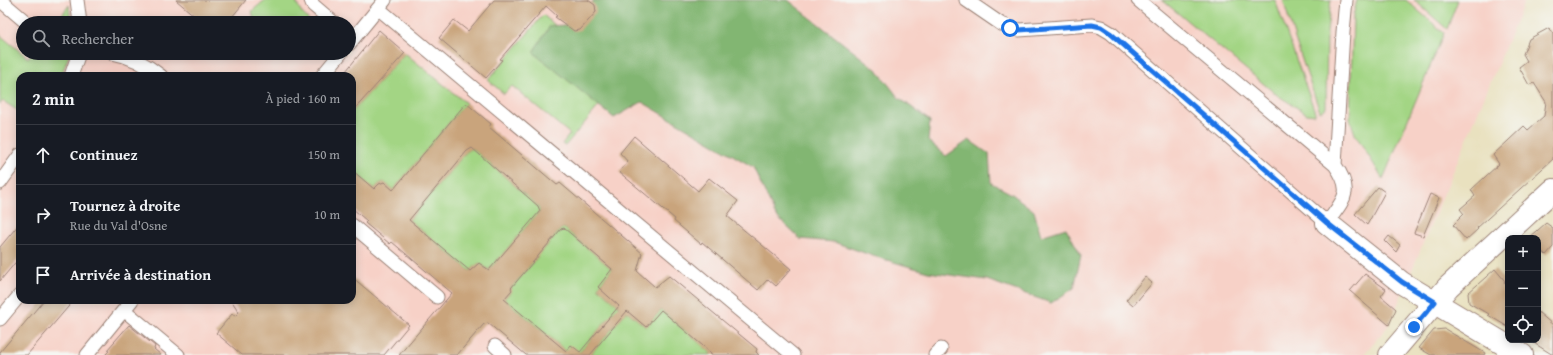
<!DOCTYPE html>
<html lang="fr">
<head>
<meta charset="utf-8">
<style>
	body { margin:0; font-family:"Gentium Book Plus",serif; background:#20242c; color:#f1f3f6 }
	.controls { position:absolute; right:12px; bottom:12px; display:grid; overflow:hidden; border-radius:8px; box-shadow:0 2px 10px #0003 }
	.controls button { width:36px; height:36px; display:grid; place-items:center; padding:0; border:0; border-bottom:1px solid #363941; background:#171b24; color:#f1f3f6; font:20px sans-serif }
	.stop { position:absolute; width:12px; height:12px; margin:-9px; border:3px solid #1a73e8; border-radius:50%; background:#fff }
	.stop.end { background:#1a73e8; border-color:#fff; box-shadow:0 1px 4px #0008 }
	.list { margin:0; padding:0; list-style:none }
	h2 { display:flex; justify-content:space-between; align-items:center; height:52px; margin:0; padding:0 16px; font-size:17px }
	h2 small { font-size:13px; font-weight:400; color:#9ea1a6 }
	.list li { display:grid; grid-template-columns:26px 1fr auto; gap:12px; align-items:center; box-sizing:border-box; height:60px; padding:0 16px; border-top:1px solid #363941 }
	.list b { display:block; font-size:15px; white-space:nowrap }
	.list p { margin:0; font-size:13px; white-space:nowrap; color:#9ea1a6 }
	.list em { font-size:13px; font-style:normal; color:#9ea1a6 }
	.icon { flex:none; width:22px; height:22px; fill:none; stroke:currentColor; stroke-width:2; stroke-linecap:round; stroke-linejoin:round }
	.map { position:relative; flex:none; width:1553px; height:355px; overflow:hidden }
	.search { position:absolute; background:#171b24; box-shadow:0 2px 10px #0003; left:16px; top:16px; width:340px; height:44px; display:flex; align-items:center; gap:10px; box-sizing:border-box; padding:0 14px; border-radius:22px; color:#9ea1a6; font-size:15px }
	.panel { position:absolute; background:#171b24; box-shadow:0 2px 10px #0003; left:16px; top:72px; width:340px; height:232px; border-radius:12px }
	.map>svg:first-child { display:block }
	.built { fill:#f7d1c7; fill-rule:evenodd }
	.green { fill:#a3d584; stroke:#767a58 }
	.forest { fill:#82b672; stroke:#666a4e }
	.building { fill:#c9a47c; fill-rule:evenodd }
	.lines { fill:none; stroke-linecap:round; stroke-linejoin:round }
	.lane-casing { stroke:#9a8075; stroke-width:15 }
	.street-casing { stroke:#9a8075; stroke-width:24 }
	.lane { stroke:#fff; stroke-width:13 }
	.street { stroke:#fff; stroke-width:22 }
	.route { stroke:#1a73e8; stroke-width:5 }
</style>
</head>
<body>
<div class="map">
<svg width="1553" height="355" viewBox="0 0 1553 355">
	<rect width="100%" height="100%" fill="#f6f6f2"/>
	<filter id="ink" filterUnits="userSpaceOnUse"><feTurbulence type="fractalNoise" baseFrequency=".025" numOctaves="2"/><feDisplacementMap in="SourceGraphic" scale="8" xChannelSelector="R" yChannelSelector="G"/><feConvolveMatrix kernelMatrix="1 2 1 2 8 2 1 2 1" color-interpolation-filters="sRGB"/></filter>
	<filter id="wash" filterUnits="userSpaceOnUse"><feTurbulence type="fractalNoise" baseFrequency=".012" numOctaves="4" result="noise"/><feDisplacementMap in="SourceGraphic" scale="16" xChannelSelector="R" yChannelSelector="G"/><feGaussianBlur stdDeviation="0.9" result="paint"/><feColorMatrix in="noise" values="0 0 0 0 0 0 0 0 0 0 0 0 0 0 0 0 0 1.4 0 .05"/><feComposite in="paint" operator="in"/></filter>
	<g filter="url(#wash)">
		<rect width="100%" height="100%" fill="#e9e1bf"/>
		<path class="built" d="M 0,0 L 1525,0 L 1389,325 L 1363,355 L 0,355 ZM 23,23 L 349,23 L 349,53 L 23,53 ZM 20,76 L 352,76 L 352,300 L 20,300 Z"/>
		<path class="green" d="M 265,0 L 295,0 L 302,13 L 312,23 L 255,23 L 252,11 Z
			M 1162,0 L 1275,0 L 1315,112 L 1315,115 L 1307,114 L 1277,95 Z
			M 1283,0 L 1331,0 L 1327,31 L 1326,107 L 1320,112 L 1297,45 Z
			M 1357,0 L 1406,0 L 1444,33 L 1383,179 L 1355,134 L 1350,119 L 1353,16 Z
			M 1414,0 L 1458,0 L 1447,29 Z
			M 69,5 L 71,23 L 56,23 Z
			M 543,15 L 621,80 L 565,146 L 562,144 L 570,134 L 512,86 L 504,94 L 488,80 Z
			M 0,35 L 28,58 L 32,53 L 70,53 L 61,76 L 20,76 L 20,112 L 3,101 L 0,104 Z
			M 405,53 L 466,103 L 393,190 L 384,182 L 379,184 L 374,189 L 352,170 L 352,112 Z
			M 472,148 L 538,206 L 540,211 L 489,270 L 479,263 L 470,271 L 409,220 L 467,151 Z
			M 564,228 L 612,269 L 598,287 L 619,306 L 580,352 L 566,351 L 504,299 L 512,290 L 511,288 L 561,229 Z
			M 661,310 L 710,352 L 711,355 L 590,355 L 627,311 L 646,327 Z"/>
		<path class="forest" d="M 593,0 L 788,0 L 877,70 L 898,97 L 930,121 L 928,141 L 946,156 L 969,140 L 989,154 L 991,183 L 1012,194 L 1034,211 L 1041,236 L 1066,228 L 1081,255 L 1074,288 L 1051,303 L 987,280 L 928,272 L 873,256 L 834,242 L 800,239 L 776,216 L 753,167 L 642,102 L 614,118 L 533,52 L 550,26 L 578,24 L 592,11 Z"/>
		<g id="blocks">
			<path class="building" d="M 176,0 L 246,0 L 227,23 L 203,23 Z
				M 494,0 L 588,0 L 595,5 L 596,12 L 580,30 L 574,31 L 555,17 L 557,16 L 546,6 L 500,59 L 502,60 L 486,78 L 439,38 L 454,20 L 468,31 Z
				M 1549,28 L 1553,34 L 1553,159 L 1477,228 L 1478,229 L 1466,240 L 1453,225 L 1464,214 L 1460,209 L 1475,196 L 1471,190 L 1499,164 L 1493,155 L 1524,126 L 1528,130 L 1544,116 L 1546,102 L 1534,83 L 1529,85 L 1519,67 L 1527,61 L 1523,54 L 1529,39 Z
				M 379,30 L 405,53 L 352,112 L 352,76 L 342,76 Z
				M 466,103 L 491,124 L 489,127 L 557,185 L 560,183 L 642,253 L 637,271 L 655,287 L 669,276 L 757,349 L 756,352 L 759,355 L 711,355 L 710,352 L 661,310 L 646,327 L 627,311 L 590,355 L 526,355 L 488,323 L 484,324 L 457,355 L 399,355 L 452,293 L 392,242 L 390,244 L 365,223 L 367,221 L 352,208 L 352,170 L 374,189 L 379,184 L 384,182 L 393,190 ZM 472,148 L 538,206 L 540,211 L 489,270 L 479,263 L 470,271 L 409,220 L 467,151 ZM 564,228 L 612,269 L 598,287 L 619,306 L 580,352 L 571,345 L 566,351 L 504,299 L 512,290 L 511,288 L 561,229 Z
				M 634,136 L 698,191 L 709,178 L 738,201 L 727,216 L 791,269 L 776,286 L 768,279 L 758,290 L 702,242 L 701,244 L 674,221 L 675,219 L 619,172 L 628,162 L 620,153 Z
				M 1378,187 L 1385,192 L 1367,225 L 1355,214 Z
				M 1430,194 L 1439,198 L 1423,236 L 1414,233 Z
				M 20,223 L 20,257 L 0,281 L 0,247 Z
				M 1546,223 L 1553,228 L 1553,247 L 1546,255 L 1538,248 L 1538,238 L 1529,238 Z
				M 1389,236 L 1400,245 L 1396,252 L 1385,241 Z
				M 1495,269 L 1505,281 L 1504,282 L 1508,287 L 1508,327 L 1488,315 L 1489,314 L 1484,311 L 1483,311 L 1469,303 L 1468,293 Z
				M 1365,274 L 1386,289 L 1381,296 L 1396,309 L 1389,325 L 1350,291 Z
				M 352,277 L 409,325 L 384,355 L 242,355 L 216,333 L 232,314 L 235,316 L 239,312 L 231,300 L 352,300 Z
				M 1145,277 L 1152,283 L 1133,306 L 1126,300 Z
				M 44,300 L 74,300 L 27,355 L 0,355 L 0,352 Z
				M 1538,312 L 1553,325 L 1553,355 L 1529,340 L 1538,340 Z
				M 129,325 L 155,346 L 154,349 L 161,355 L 105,355 L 109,351 L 107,350 Z
				M 1445,329 L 1453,334 L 1485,353 L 1484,355 L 1431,355 L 1419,348 L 1434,330 Z"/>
		</g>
	</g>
	<g filter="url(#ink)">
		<use href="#blocks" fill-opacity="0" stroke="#9a8075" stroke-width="1"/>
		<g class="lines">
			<g class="lane-casing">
				<path id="lane" d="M 0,0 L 27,23
					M 77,0 L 80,23
					M 311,0 L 313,5 L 334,23
					M 966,0 L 1001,24 L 1019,30 L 1092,25 L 1101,27 L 1111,33 L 1327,223 C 1344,199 1354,192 1335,165 L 1138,0
					M 379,9 L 793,355
					M 349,44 L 385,0
					M 113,53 C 130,56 147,65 161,76
					M 71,76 L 79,53
					M 322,76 L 341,53
					M 1335,165 L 1343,32 L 1346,0
					M 0,183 L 20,155
					M 352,225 L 437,297
					M 124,310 L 178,355
					M 0,319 L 20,295
					M 495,346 L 505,355
					M 87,355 L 132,300
					M 935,355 L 941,349"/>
			</g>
			<g class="street-casing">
				<path id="street" d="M 1327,223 L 1402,283 L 1522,355
					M 1390,355 L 1448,287 L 1553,190"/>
			</g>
			<use href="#lane" class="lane"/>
			<use href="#street" class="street"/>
		</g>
	</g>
	<g class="lines" filter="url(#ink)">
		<path class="route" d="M 1010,28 L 1019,30 L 1092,25 L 1101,27 L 1110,33 L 1327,223 L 1402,282 L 1435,302 L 1414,327"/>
	</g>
</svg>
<div class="controls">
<button>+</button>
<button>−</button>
<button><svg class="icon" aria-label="locate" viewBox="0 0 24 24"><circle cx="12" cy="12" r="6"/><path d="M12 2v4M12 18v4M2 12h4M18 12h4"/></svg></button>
</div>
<div class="stop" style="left:1010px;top:28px"></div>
<div class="stop end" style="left:1414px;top:327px"></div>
<div class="search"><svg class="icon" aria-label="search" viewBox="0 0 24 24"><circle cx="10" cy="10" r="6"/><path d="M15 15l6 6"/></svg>Rechercher</div>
<section class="panel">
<h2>2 min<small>À pied · 160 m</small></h2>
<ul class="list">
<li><svg class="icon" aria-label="ahead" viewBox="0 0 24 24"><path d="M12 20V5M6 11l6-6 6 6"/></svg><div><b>Continuez</b></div><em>150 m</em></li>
<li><svg class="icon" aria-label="right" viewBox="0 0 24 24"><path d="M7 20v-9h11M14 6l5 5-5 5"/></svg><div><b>Tournez à droite</b><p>Rue du Val d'Osne</p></div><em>10 m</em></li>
<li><svg class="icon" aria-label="arrive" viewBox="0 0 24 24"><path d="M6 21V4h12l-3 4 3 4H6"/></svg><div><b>Arrivée à destination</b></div></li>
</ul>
</section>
</div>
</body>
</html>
